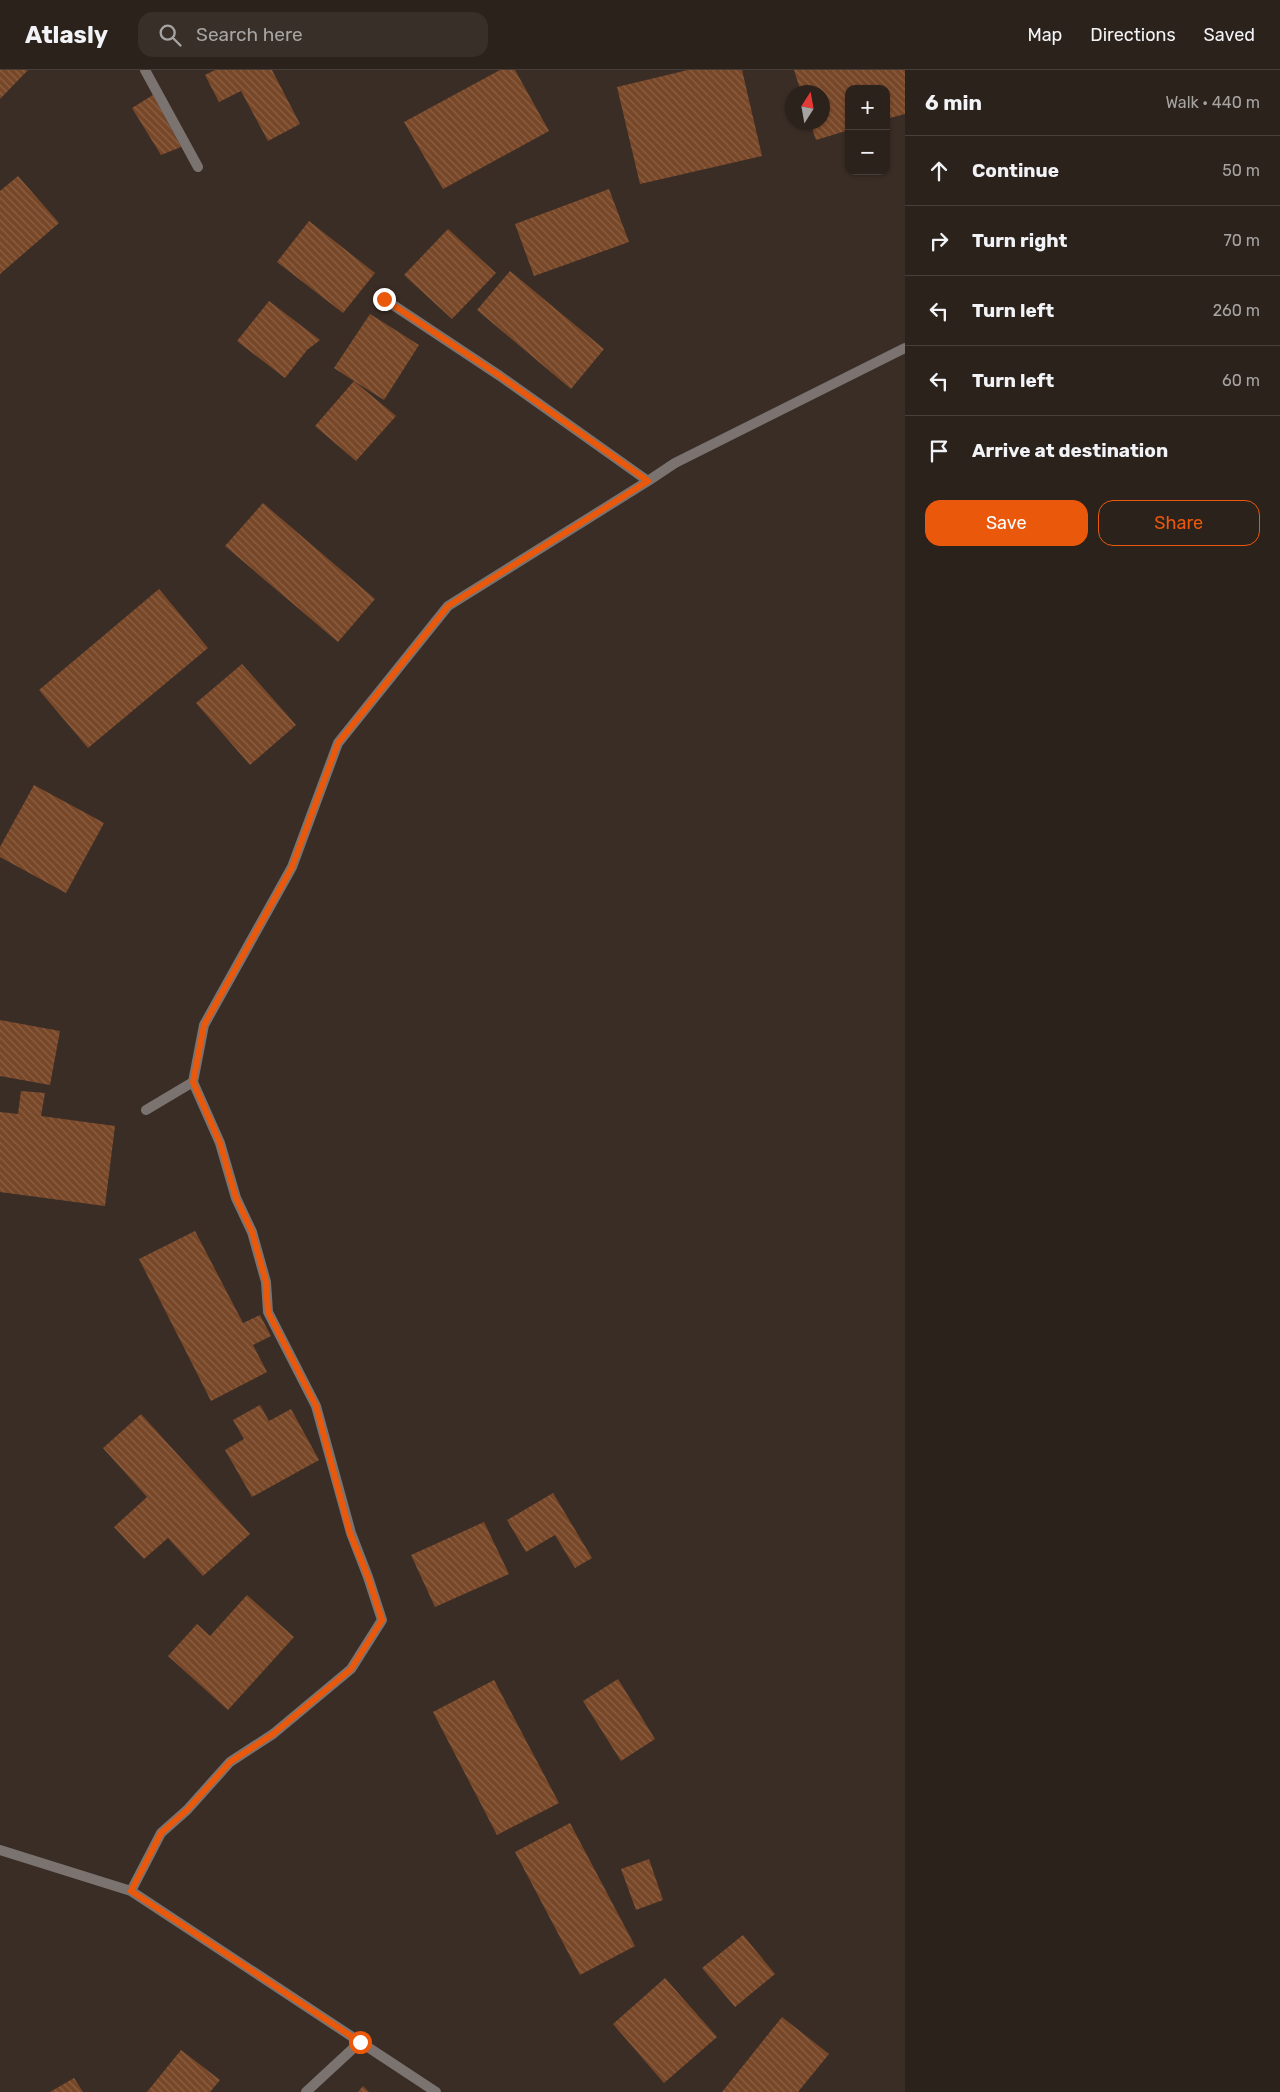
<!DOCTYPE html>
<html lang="en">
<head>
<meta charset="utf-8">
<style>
	body { margin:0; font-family:Rubik,sans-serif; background:#382f29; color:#f1f3f6 }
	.controls { position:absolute; right:15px; top:15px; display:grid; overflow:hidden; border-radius:10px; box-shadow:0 1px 4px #0004 }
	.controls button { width:45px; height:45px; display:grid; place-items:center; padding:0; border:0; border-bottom:1px solid #483f3b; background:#2c221c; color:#f1f3f6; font:25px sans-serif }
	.compass { position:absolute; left:785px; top:15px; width:45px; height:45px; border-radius:50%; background:#2c221c; box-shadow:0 1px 4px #0004; rotate:11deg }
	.stop { position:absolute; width:15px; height:15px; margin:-11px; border:4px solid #ea580c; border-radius:50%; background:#fff }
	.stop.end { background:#ea580c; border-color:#fff; box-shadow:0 1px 5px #0008 }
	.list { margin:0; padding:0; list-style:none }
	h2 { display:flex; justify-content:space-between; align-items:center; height:65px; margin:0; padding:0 20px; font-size:21px }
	h2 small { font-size:16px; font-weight:400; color:#a6a4a3 }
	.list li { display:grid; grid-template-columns:32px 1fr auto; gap:15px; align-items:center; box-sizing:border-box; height:70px; padding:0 20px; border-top:1px solid #483f3b }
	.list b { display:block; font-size:19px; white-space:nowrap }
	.list em { font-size:16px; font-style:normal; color:#a6a4a3 }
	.actions { display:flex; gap:10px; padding:15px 20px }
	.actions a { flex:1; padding:11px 0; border:1px solid #ea580c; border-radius:15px; text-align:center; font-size:18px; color:#ea580c }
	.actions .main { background:#ea580c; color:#fff }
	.icon { flex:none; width:28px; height:28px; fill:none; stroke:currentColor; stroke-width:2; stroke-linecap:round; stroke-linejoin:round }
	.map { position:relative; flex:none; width:905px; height:2022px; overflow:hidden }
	header { display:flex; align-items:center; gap:30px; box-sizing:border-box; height:70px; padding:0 25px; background:#2c221c; border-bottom:1px solid #483f3b }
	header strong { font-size:24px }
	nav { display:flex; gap:28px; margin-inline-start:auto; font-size:18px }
	.search { width:350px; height:45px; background:#382f29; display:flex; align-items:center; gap:12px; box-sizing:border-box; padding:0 18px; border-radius:15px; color:#a6a4a3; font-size:19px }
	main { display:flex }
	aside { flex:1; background:#2c221c }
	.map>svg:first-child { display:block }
	.building { fill:url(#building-back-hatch) }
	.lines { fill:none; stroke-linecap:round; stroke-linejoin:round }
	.minor { stroke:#7a736f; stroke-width:10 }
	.route { stroke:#ea580c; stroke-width:6 }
</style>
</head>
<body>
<header>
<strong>Atlasly</strong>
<div class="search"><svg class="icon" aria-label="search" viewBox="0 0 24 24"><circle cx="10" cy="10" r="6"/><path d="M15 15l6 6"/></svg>Search here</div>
<nav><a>Map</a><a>Directions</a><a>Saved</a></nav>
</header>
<main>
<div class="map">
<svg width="905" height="2022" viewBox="0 0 905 2022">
	<defs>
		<pattern id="building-back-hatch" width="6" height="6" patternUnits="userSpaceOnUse" patternTransform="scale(1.25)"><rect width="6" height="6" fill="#784728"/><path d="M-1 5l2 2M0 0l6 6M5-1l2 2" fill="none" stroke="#8b6146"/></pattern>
	</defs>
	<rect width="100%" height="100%" fill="#3a2d26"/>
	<path class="building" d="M 0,0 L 28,0 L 0,29 Z
		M 215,0 L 272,0 L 300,54 L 268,71 L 241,21 L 219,32 L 205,5 Z
		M 500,0 L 515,0 L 549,61 L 443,119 L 404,52 Z
		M 688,0 L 742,0 L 762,86 L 640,114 L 617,17 Z
		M 794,0 L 905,0 L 905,44 L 886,49 L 886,19 L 849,19 L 849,60 L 816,70 L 810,52 L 822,52 L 822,22 L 801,22 Z
		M 153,25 L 181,77 L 161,85 L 132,38 Z
		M 18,106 L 59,153 L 0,204 L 0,121 Z
		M 609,119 L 629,172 L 534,206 L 515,154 Z
		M 309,151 L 375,203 L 343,243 L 277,192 Z
		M 448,159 L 496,203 L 452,249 L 404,205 Z
		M 510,201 L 604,279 L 571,319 L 477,240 Z
		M 269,231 L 320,270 L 307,280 L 285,308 L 237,271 Z
		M 370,244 L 419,275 L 384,330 L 354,311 L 396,346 L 356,391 L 315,356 L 354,311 L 334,298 Z
		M 263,433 L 375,529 L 338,572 L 225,476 Z
		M 159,519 L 208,578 L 88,678 L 39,620 Z
		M 242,594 L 296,655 L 250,695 L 196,633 Z
		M 34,715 L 104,753 L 66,823 L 0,787 L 0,777 Z
		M 0,950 L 60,961 L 50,1015 L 0,1006 Z
		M 21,1021 L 45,1023 L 41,1046 L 115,1056 L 105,1136 L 0,1122 L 0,1042 L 18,1044 Z
		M 195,1161 L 243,1253 L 260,1245 L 271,1266 L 253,1275 L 267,1302 L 211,1331 L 139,1189 Z
		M 260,1335 L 269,1351 L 291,1339 L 319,1390 L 252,1427 L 225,1380 L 244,1369 L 233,1350 Z
		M 141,1344 L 250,1464 L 203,1506 L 168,1468 L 144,1489 L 114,1457 L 147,1427 L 103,1378 Z
		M 553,1423 L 592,1488 L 575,1498 L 555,1465 L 526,1482 L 507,1450 Z
		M 484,1452 L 509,1504 L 435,1537 L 411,1485 Z
		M 247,1525 L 294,1567 L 228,1640 L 168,1586 L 197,1554 L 210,1566 Z
		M 618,1609 L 655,1669 L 621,1691 L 583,1631 Z
		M 494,1610 L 559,1733 L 497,1765 L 433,1642 Z
		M 570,1753 L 635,1876 L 580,1905 L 515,1782 Z
		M 649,1789 L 663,1830 L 636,1840 L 621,1799 Z
		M 743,1865 L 775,1904 L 735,1937 L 702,1898 Z
		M 665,1908 L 717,1967 L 664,2013 L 613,1954 Z
		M 782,1947 L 829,1984 L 798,2022 L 722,2022 Z
		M 181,1980 L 220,2010 L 210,2022 L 147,2022 Z
		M 74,2008 L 83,2022 L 50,2022 Z
		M 363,2016 L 369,2022 L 358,2022 Z"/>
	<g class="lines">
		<path class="minor" d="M 145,0 L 198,97
			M 384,229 L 500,306 L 648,411 L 675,393 L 905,278
			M 146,1040 L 193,1012
			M 0,1780 L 131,1821 L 436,2022
			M 131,1821 L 161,1763 L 187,1740 L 230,1692 L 273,1664 L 351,1599 L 382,1550 L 368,1507 L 351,1463 L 316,1336 L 268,1242 L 266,1212 L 252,1162 L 236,1128 L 220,1073 L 193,1012 L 204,955 L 292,797 L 338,673 L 448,536 L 648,411
			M 306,2022 L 360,1972"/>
	</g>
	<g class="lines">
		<path class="route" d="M 360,1972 L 131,1821 L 161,1763 L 187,1740 L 230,1692 L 273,1664 L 351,1599 L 382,1550 L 368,1507 L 350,1463 L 316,1336 L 268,1242 L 266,1212 L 252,1162 L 236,1128 L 220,1073 L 193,1012 L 204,955 L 292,797 L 338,673 L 448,536 L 648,411 L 500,306 L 384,229"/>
	</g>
</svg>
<div class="controls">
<button>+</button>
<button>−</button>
</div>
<svg class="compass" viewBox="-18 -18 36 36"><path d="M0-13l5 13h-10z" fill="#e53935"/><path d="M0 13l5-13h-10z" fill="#a6a4a3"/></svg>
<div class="stop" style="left:360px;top:1972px"></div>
<div class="stop end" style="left:384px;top:229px"></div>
</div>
<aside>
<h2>6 min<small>Walk · 440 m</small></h2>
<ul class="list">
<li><svg class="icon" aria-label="ahead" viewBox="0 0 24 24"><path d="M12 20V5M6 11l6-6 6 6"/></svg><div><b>Continue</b></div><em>50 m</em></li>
<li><svg class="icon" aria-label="right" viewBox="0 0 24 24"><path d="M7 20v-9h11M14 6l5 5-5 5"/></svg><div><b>Turn right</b></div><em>70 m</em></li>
<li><svg class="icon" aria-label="left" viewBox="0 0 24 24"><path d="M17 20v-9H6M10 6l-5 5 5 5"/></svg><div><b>Turn left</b></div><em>260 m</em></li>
<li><svg class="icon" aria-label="left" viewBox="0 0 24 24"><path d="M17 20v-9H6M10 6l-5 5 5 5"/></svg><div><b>Turn left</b></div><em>60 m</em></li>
<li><svg class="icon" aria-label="arrive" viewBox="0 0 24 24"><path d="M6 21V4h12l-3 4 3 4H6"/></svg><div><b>Arrive at destination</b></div></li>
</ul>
<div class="actions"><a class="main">Save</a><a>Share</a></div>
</aside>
</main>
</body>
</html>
